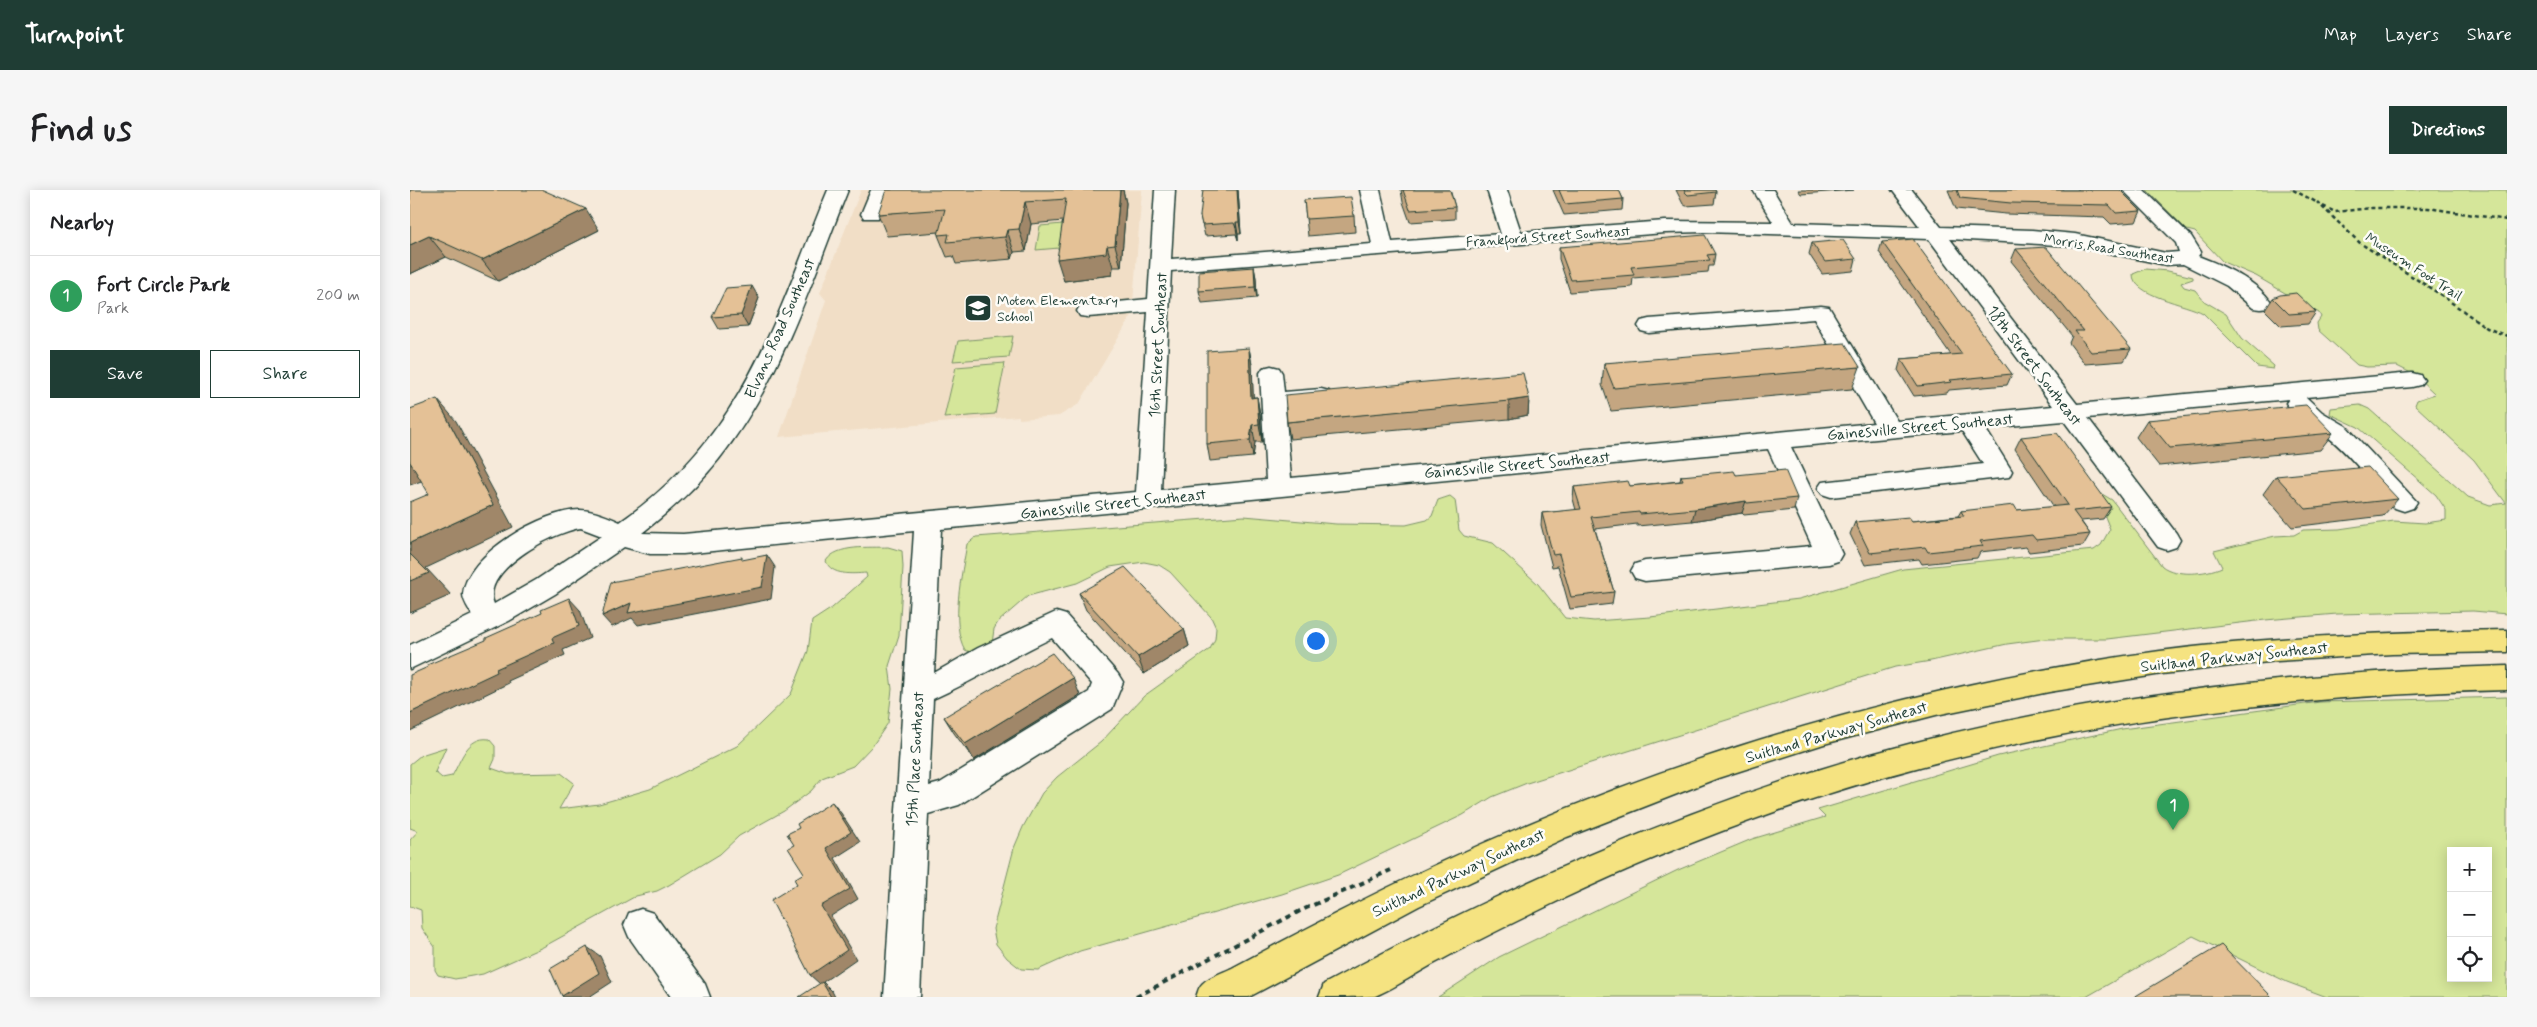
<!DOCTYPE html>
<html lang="en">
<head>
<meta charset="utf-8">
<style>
	body { margin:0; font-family:Mynerve,sans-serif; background:#f6f6f6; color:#202124 }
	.controls { position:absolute; right:15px; bottom:15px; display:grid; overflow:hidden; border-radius:0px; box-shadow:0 2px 12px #0003 }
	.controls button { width:45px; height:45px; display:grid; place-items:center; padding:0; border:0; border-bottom:1px solid #e0e0e0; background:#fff; color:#202124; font:25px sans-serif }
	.you { position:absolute; left:905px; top:450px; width:18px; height:18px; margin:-12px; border:4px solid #fff; border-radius:50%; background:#1a73e8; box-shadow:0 0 0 8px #1a73e833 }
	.badge { display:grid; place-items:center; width:32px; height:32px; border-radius:50%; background:#1f3d34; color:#fff; font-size:16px; font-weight:700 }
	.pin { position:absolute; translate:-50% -41px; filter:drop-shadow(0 1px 2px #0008) }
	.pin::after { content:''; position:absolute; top:26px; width:18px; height:15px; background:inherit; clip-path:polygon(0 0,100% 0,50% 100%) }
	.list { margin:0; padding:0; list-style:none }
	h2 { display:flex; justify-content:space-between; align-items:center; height:65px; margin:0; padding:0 20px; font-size:21px }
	h2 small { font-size:16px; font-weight:400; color:#757577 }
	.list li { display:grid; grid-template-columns:32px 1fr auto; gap:15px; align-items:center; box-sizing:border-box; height:80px; padding:0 20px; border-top:1px solid #e0e0e0 }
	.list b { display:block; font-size:19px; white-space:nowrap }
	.list p { margin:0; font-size:16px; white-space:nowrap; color:#757577 }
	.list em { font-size:16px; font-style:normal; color:#757577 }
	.actions { display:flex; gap:10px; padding:15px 20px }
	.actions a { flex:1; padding:11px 0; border:1px solid #1f3d34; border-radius:0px; text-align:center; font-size:18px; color:#1f3d34 }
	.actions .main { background:#1f3d34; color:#fff }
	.icon { flex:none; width:28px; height:28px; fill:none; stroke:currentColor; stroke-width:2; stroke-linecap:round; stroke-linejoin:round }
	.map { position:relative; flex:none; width:2097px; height:807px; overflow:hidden; border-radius:0px }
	header { display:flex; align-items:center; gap:30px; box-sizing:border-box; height:70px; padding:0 25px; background:#1f3d34; color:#fff }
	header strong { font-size:24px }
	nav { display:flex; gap:28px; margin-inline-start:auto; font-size:18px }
	.intro { display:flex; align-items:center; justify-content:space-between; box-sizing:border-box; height:120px; padding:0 30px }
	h1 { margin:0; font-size:35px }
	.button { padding:12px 22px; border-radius:0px; background:#1f3d34; color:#fff; font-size:18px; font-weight:700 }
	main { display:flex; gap:30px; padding:0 30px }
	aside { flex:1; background:#fff; border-radius:0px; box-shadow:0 2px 12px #0003 }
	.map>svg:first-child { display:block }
	.built { fill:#f1dec6 }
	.green { fill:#d5e69a; stroke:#7a9267; fill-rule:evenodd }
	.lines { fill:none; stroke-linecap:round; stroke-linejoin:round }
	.minor-casing { stroke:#1f3d34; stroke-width:3 }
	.highway-casing { stroke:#1f3d34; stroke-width:3 }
	.path-far1 { stroke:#1f3d34; stroke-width:2.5; stroke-dasharray:4 3; stroke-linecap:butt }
	.path { stroke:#1f3d34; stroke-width:4; stroke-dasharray:5.5 4.5; stroke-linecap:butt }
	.minor { fill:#fdfcf7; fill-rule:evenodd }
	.highway { fill:#f5e381; fill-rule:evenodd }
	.wall { fill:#c4a681; stroke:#1f3d34 }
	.shaded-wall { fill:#a08769; stroke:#1f3d34 }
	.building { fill:#e4c196; stroke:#1f3d34 }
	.labels { text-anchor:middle; stroke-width:5; stroke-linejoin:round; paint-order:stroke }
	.far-street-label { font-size:14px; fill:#1f3d34; stroke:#fdfcf7 }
	.far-poi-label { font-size:14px; fill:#1f3d34; stroke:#fdfcf7; text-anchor:start }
	.street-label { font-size:16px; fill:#1f3d34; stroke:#fdfcf7 }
</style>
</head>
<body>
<header>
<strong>Turnpoint</strong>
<nav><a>Map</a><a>Layers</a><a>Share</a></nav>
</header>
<div class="intro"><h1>Find us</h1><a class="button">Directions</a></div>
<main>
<aside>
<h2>Nearby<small></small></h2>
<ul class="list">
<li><span class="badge" style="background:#2e9e5b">1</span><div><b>Fort Circle Park</b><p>Park</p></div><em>200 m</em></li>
</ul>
<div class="actions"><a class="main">Save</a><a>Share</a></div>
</aside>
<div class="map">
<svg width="2097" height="807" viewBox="0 0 2097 807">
	<rect width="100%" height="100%" fill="#f6eada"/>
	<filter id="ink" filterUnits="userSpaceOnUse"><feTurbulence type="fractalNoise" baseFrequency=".02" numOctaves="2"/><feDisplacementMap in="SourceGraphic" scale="10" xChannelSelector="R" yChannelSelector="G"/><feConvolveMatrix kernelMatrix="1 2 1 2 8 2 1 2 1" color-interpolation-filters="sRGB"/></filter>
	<g filter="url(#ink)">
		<path class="built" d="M 451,0 L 732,0 L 722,125 L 669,214 L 649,226 L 609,229 L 609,226 L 369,247 L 416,110 L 410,103 Z"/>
		<path class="green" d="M 1737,0 L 2097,0 L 2097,424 L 2063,421 L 1927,424 L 1855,430 L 1697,449 L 1635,449 L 1597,454 L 1521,471 L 1485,477 L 1117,593 L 1082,607 L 1053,625 L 928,685 L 872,704 L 670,761 L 628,780 L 611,779 L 597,768 L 586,754 L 583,739 L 604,658 L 613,637 L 632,603 L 647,587 L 691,552 L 734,506 L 800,459 L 805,449 L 806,438 L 801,427 L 760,382 L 749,375 L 734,372 L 700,377 L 667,393 L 618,406 L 588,432 L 584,439 L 582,454 L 563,463 L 555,460 C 540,434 552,383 557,354 L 566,347 L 834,326 L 926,334 L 996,335 L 1017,330 L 1022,326 L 1028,310 L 1040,306 L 1045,310 L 1049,340 L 1054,346 L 1083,353 L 1128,394 L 1155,428 L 1184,431 L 1240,427 L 1389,409 L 1493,379 L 1684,360 L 1691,355 L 1700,339 L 1687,307 L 1692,304 L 1702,310 L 1752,376 C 1766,387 1796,384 1812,377 L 1804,361 L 1865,346 L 1884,345 L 1893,340 L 1929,339 L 1984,331 L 2015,333 L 2036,330 L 2036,320 L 2026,305 L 1948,237 L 1920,224 L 1921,218 L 1950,215 L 1959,219 L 2058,307 L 2080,315 L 2096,313 L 2064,270 L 2005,215 L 2007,210 L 2025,204 L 2005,185 L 1987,176 L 1957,177 L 1947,175 L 1908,140 L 1907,133 L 1911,127 L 1909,123 L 1846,86 L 1813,72 L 1785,42 L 1777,40 Z
			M 653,34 L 649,58 L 626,60 L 630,36 Z
			M 1735,79 L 1758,81 L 1783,87 L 1783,89 L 1771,93 L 1774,97 L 1785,100 L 1794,111 L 1816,124 L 1832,148 L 1864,176 L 1863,179 L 1847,177 L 1793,123 C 1777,114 1722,106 1723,84 Z
			M 603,146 L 599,167 L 543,171 L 548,151 Z
			M 595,173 L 585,224 L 534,228 L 546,177 Z
			M 478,357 L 492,361 L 493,377 L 489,445 L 479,476 L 482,499 L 478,533 L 463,555 L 443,576 L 412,588 L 401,601 L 374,621 L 329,646 L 310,664 L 259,695 L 247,701 L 226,706 L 133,757 L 73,784 L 45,789 L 28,785 L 25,780 L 25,757 L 12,738 L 11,720 L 0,716 L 0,650 L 8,641 L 0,638 L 0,574 L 11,565 L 36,557 L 25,582 L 32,588 L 42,586 C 51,571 57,546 79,549 L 85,556 L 85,569 L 81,578 L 98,584 L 151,583 L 164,593 L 149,619 L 189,614 L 240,599 L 327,556 L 381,504 L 398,461 L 402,431 L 422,418 L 457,387 L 456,383 C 443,384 421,386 416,371 C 427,354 460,358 478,357 Z
			M 2097,507 L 2097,807 L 1917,807 L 1877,792 L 1783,746 L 1676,807 L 1028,807 L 1089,767 L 1268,680 L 1342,649 L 1415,627 L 1408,620 L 1588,566 L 1712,539 L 1910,512 ZM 2041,661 L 2078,661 L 2078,788 L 2041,788 Z"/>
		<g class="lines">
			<g class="minor-casing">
				<path id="minor" d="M 418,0 L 438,0 C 401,92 371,191 309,269 C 287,297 260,321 232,343 L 273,344 L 726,302 L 738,122 L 678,127 L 670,126 L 667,121 L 670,116 L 678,115 L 738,109 L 745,0 L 765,0 L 761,69 L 962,54 L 950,0 L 970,0 L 982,52 L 1091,44 L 1077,0 L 1097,0 L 1111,42 L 1255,31 L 1363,32 L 1343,0 L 1363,0 L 1383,33 L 1510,37 L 1482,0 L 1502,0 L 1531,37 L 1622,40 L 1665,44 L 1756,63 L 1769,62 L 1766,53 L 1713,0 L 1734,0 L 1781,46 L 1791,62 L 1788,66 C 1814,76 1846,90 1862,113 L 1859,118 L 1851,119 L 1843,118 L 1817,96 L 1773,74 L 1756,75 L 1665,56 L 1540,49 L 1667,214 L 2002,183 L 2010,185 L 2014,190 L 2010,195 L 2002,197 L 1896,207 L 1912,222 L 1936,236 L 2007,312 L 2003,318 L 1994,321 L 1985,318 C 1965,297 1940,264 1918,247 C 1903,236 1887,229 1876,213 L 1879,209 L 1678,228 L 1766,343 L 1770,350 L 1766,357 L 1757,360 L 1748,357 L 1654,231 L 1575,238 L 1602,281 L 1599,287 L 1421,307 L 1412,304 L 1408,298 L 1412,292 L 1573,274 L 1552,241 L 1381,257 L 1432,364 L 1428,371 L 1419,374 L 1235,391 L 1225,388 L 1221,381 L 1225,374 L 1235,371 L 1402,356 L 1358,259 L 531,339 L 524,483 L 568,458 L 646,422 L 656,425 L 708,484 L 713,492 L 702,519 L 549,615 L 518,624 L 510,807 L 474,807 L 504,341 L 273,364 L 240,364 L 214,357 L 145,404 L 99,431 L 0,479 L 0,455 L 62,425 C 59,419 53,411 53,404 C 56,364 134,320 170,320 C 183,320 199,327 210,332 C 252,303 290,264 318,221 C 362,154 387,74 418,0 ZM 1294,42 L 1519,49 L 1643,216 L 1487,231 L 1422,122 L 1419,117 L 1411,116 L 1239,129 L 1231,131 L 1228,136 L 1231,141 L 1239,143 L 1404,129 L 1464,233 L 881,288 L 875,217 L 919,211 L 923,206 L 919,201 L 911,199 L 874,202 L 872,183 L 869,178 L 861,176 L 853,178 L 850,183 L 856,290 L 751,300 L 761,81 L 1255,43 ZM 171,338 L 192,346 L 126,390 L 84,414 C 69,381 145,341 171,338 ZM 642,448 L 682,494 L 679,502 L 530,593 L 519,596 L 523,509 C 564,491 602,467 642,448 Z
					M 461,0 L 481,0 L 468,28 L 454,28 L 451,24 Z
					M 231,719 L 243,723 L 295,794 L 300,807 L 261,807 L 219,747 L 214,735 L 219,723 Z"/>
			</g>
			<g class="highway-casing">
				<path id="highway" d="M 2097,440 L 2097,462 L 1982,464 L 1867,471 L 1752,484 L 1639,502 L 1526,525 L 1414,554 L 1308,588 L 1157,647 L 1009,716 L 839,807 L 786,807 C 788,803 788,798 792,794 C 798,787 814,782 822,778 C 857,759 892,741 927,723 C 1189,589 1459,501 1750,461 C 1865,446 1981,442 2097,440 Z
					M 2097,476 L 2097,500 C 1849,506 1602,538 1367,621 C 1293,647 1219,677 1148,711 C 1109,730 1069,749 1031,770 C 1009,781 987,797 965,806 C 952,807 924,807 909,807 L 914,794 C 1088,701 1268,619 1458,565 C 1667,506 1881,482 2097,476 Z"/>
			</g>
			<path class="path-far1" d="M 1883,0 L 1908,13
				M 1907,12 L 1950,53 L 2031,105 L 2077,138 L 2097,146
				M 1913,16 L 1925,22 L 1961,18 L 2018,18 L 2097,30"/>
			<path class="path" d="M 726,807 L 890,721 L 981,680"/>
			<use href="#minor" class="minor"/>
			<use href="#highway" class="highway"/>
		</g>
		<path class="wall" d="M 0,0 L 189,40 L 88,91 L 36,67 L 0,84 Z
			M 713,0 L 716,13 L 711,77 L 703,77 L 702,85 L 654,91 L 653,31 L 621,34 L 616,61 L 604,62 L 602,69 L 546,74 L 543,66 L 537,67 L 528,45 L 529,42 L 477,46 L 468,24 Z
			M 828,0 L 831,44 L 828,44 L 828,50 L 826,44 L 795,46 L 790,26 Z
			M 991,0 L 1040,0 L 1045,17 L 1045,29 L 1000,32 L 993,12 Z
			M 1143,0 L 1209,0 L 1213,9 L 1212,20 L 1154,25 Z
			M 1266,0 L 1305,0 L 1306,2 L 1304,14 L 1276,16 L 1273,14 Z
			M 1388,0 L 1444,0 L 1391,4 Z
			M 1538,0 L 1710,0 L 1731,21 L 1726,32 L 1701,34 L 1694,27 L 1596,24 L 1546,19 Z
			M 894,10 L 944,26 L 945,42 L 898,46 Z
			M 1472,52 L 1602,184 L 1597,195 L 1539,200 L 1537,203 L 1504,206 L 1488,180 L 1491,169 L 1541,165 L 1469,62 Z
			M 1402,53 L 1446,69 L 1443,81 L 1412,84 L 1399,64 Z
			M 1149,57 L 1305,64 L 1303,76 L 1299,76 L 1298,82 L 1223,88 L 1222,97 L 1160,102 L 1149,69 Z
			M 1606,59 L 1721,159 L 1714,171 L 1675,174 L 1659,153 L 1662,146 L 1601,71 Z
			M 844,77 L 846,88 L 847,108 L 792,113 L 789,101 Z
			M 349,108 L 338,137 L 309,139 L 302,127 Z
			M 1863,108 L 1906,122 L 1898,134 L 1871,136 L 1855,120 Z
			M 839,158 L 842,175 L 843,207 L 847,207 L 850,225 L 852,252 L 845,252 L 843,267 L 800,271 L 797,254 Z
			M 1194,173 L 1450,177 L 1442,199 L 1201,221 L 1192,195 Z
			M 1119,208 L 1118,225 L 1099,229 L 880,249 L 877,232 Z
			M 1737,230 L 1923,243 L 1910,260 L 1749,276 L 1726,247 Z
			M 1611,247 L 1701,317 L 1693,329 L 1671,331 L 1680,344 L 1673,356 L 1619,362 L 1616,357 L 1570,362 L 1567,368 L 1512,374 L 1509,369 L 1455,375 L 1440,344 L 1445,332 L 1502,331 L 1548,326 L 1551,321 L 1607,320 L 1644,317 L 1605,259 Z
			M 1326,285 L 1387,308 L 1384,320 L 1334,325 L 1332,323 L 1282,331 L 1227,336 L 1227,334 L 1185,339 L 1204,402 L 1202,414 L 1160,419 L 1148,376 L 1142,377 L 1131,335 L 1132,323 L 1166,320 L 1163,309 L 1164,297 L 1220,296 L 1270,291 L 1271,286 Z
			M 1866,286 L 1988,309 L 1973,326 L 1882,337 L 1853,304 Z
			M 669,403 L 774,439 L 779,456 L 734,484 L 676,420 Z
			M 670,505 L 564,570 L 544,543 L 534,527 Z"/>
		<path class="shaded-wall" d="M 710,0 L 713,0 L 716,13 L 711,77 L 705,55 Z
			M 827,0 L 828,0 L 831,44 L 829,32 Z
			M 615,12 L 621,34 L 616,61 L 609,39 Z
			M 176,19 L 189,40 L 88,91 L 72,70 Z
			M 826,32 L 828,44 L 828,50 L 826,38 Z
			M 597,40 L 604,62 L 602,69 L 595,47 Z
			M 19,46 L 36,67 L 0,84 L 0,55 Z
			M 697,56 L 703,77 L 702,85 L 654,91 L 647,69 Z
			M 844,77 L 846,88 L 847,108 L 845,97 Z
			M 342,96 L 349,108 L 338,137 L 331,125 Z
			M 839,158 L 842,175 L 844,225 L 841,208 Z
			M 847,207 L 850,225 L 852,252 L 849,234 Z
			M 1119,208 L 1118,225 L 1099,229 L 1099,211 Z
			M 27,209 L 46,231 L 103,337 L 16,378 L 41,405 L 0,423 L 0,353 L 83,315 Z
			M 842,235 L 845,252 L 843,267 L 840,250 Z
			M 0,270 L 17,289 L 0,295 Z
			M 1336,311 L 1332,323 L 1282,331 L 1285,319 Z
			M 357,365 L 365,377 L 361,409 L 228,435 L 222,428 L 202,437 L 192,426 L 221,413 Z
			M 159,408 L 170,420 L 180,448 L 153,460 L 155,465 L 98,491 L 99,493 L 0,541 L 0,523 L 86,479 L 142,448 Z
			M 774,439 L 779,456 L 734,484 L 728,467 Z
			M 663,488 L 670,505 L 564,570 L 555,554 Z
			M 422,612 L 431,623 L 450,652 L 425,668 L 448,709 L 421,726 L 446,769 L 413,792 L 422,801 L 425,807 L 421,807 L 410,794 L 400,785 L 411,716 L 416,658 Z
			M 177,757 L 190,766 L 202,792 L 179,807 L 153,807 L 152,806 Z"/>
		<path class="building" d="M 0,0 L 133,0 L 176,19 L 72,70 L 19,46 L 0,55 Z
			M 476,0 L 710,0 L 705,55 L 697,56 L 696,63 L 647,69 L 656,9 L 615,12 L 609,39 L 597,40 L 595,47 L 537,52 L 539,44 L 528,45 L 535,19 L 468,24 Z
			M 793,0 L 827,0 L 829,32 L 826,32 L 826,38 L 824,33 L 792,35 L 790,26 Z
			M 993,0 L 1040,0 L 1045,17 L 1000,20 Z
			M 1149,0 L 1209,0 L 1213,9 L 1155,14 Z
			M 1274,0 L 1305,0 L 1306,2 L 1278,5 L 1275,2 Z
			M 1547,0 L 1710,0 L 1731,21 L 1706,23 L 1699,15 L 1601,13 L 1550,8 Z
			M 941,7 L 944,26 L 896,29 L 894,10 Z
			M 1295,45 L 1305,64 L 1297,65 L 1300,70 L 1221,77 L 1224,85 L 1161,90 L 1149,57 Z
			M 1503,49 L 1602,184 L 1540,190 L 1542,192 L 1508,196 L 1491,169 L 1552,164 L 1472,52 Z
			M 1433,50 L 1446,69 L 1415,72 L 1402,53 Z
			M 1636,57 L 1721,159 L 1681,162 L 1665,141 L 1674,141 L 1606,59 Z
			M 844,77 L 845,97 L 789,101 L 789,81 Z
			M 342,96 L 331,125 L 302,127 L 316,98 Z
			M 1886,103 L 1906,122 L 1879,124 L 1863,108 L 1870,105 Z
			M 1435,153 L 1450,177 L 1204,198 L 1194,173 Z
			M 839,158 L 841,208 L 847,207 L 849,234 L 842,235 L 840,250 L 797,254 L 797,161 Z
			M 1113,183 L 1119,208 L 1099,211 L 877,232 L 875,205 Z
			M 27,209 L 83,315 L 0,353 L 0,312 L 19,304 L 0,272 L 0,219 Z
			M 1896,215 L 1923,243 L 1760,258 L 1737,230 Z
			M 1647,243 L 1701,317 L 1663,321 L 1680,344 L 1626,350 L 1622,345 L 1570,351 L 1573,356 L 1518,362 L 1515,357 L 1460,363 L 1445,332 L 1499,327 L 1502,331 L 1554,326 L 1551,321 L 1604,315 L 1607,320 L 1658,315 L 1611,247 Z
			M 1958,277 L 1988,309 L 1896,319 L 1866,286 Z
			M 1375,280 L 1387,308 L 1337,313 L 1336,311 L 1285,319 L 1230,324 L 1229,322 L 1181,327 L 1204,402 L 1161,407 L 1149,364 L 1143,365 L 1132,323 L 1171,319 L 1164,297 L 1218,291 L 1220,296 L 1273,291 L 1271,286 L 1324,281 L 1326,285 Z
			M 0,364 L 19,383 L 0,391 Z
			M 357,365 L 352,397 L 218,423 L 221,413 L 192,426 L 201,392 L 332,367 L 332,370 Z
			M 715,377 L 774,439 L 728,467 L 669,403 Z
			M 159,408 L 169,436 L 142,448 L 144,453 L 86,479 L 87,482 L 0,523 L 0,485 L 18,477 L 17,475 L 76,450 L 76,448 L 132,423 L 131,420 Z
			M 642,463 L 663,488 L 555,554 L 534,527 Z
			M 422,612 L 441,642 L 416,658 L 440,699 L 411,716 L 437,760 L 400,785 L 361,710 L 387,694 L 384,689 L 394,683 L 378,658 L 384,655 L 377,644 L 389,638 L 387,634 Z
			M 1811,755 L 1862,807 L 1724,807 Z
			M 177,757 L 189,783 L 152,806 L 140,779 Z
			M 412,792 L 421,807 L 389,807 Z"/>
	</g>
	<defs>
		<g id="school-square" transform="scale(1.4375)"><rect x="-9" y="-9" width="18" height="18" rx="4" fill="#1f3d34" stroke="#fdfcf7"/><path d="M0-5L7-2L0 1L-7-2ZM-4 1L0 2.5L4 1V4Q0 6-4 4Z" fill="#fff"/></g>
	</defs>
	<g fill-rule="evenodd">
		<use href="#school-square" x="568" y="118"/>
	</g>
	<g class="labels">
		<g class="far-street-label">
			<text transform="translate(1138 46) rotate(-4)" y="5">Frankford Street Southeast</text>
			<text transform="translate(1699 58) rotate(9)" y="5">Morris Road Southeast</text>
			<text transform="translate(2004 76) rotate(33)" y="5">Museum Foot Trail</text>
		</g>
		<g class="far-poi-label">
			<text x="587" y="115">Moten Elementary<tspan x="587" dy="16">School</tspan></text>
		</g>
		<g class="street-label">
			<text transform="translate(369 138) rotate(-66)" y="6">Elvans Road Southeast</text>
			<text transform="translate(747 155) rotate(-87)" y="6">16th Street Southeast</text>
			<text transform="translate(1625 175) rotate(53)" y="6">18th Street Southeast</text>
			<text transform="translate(1510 236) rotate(-5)" y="6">Gainesville Street Southeast</text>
			<text transform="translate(1107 274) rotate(-5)" y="6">Gainesville Street Southeast</text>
			<text transform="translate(703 313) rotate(-6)" y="6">Gainesville Street Southeast</text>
			<text transform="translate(1824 466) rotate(-6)" y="6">Suitland Parkway Southeast</text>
			<text transform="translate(1426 541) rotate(-16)" y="6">Suitland Parkway Southeast</text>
			<text transform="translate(504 569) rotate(-87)" y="6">15th Place Southeast</text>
			<text transform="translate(1048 682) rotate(-25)" y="6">Suitland Parkway Southeast</text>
		</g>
	</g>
</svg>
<div class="controls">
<button>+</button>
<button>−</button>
<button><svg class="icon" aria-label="locate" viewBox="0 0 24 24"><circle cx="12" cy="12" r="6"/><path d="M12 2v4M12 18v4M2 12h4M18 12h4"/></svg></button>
</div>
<div class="you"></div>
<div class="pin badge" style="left:1763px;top:640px;background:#2e9e5b">1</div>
</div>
</main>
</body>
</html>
